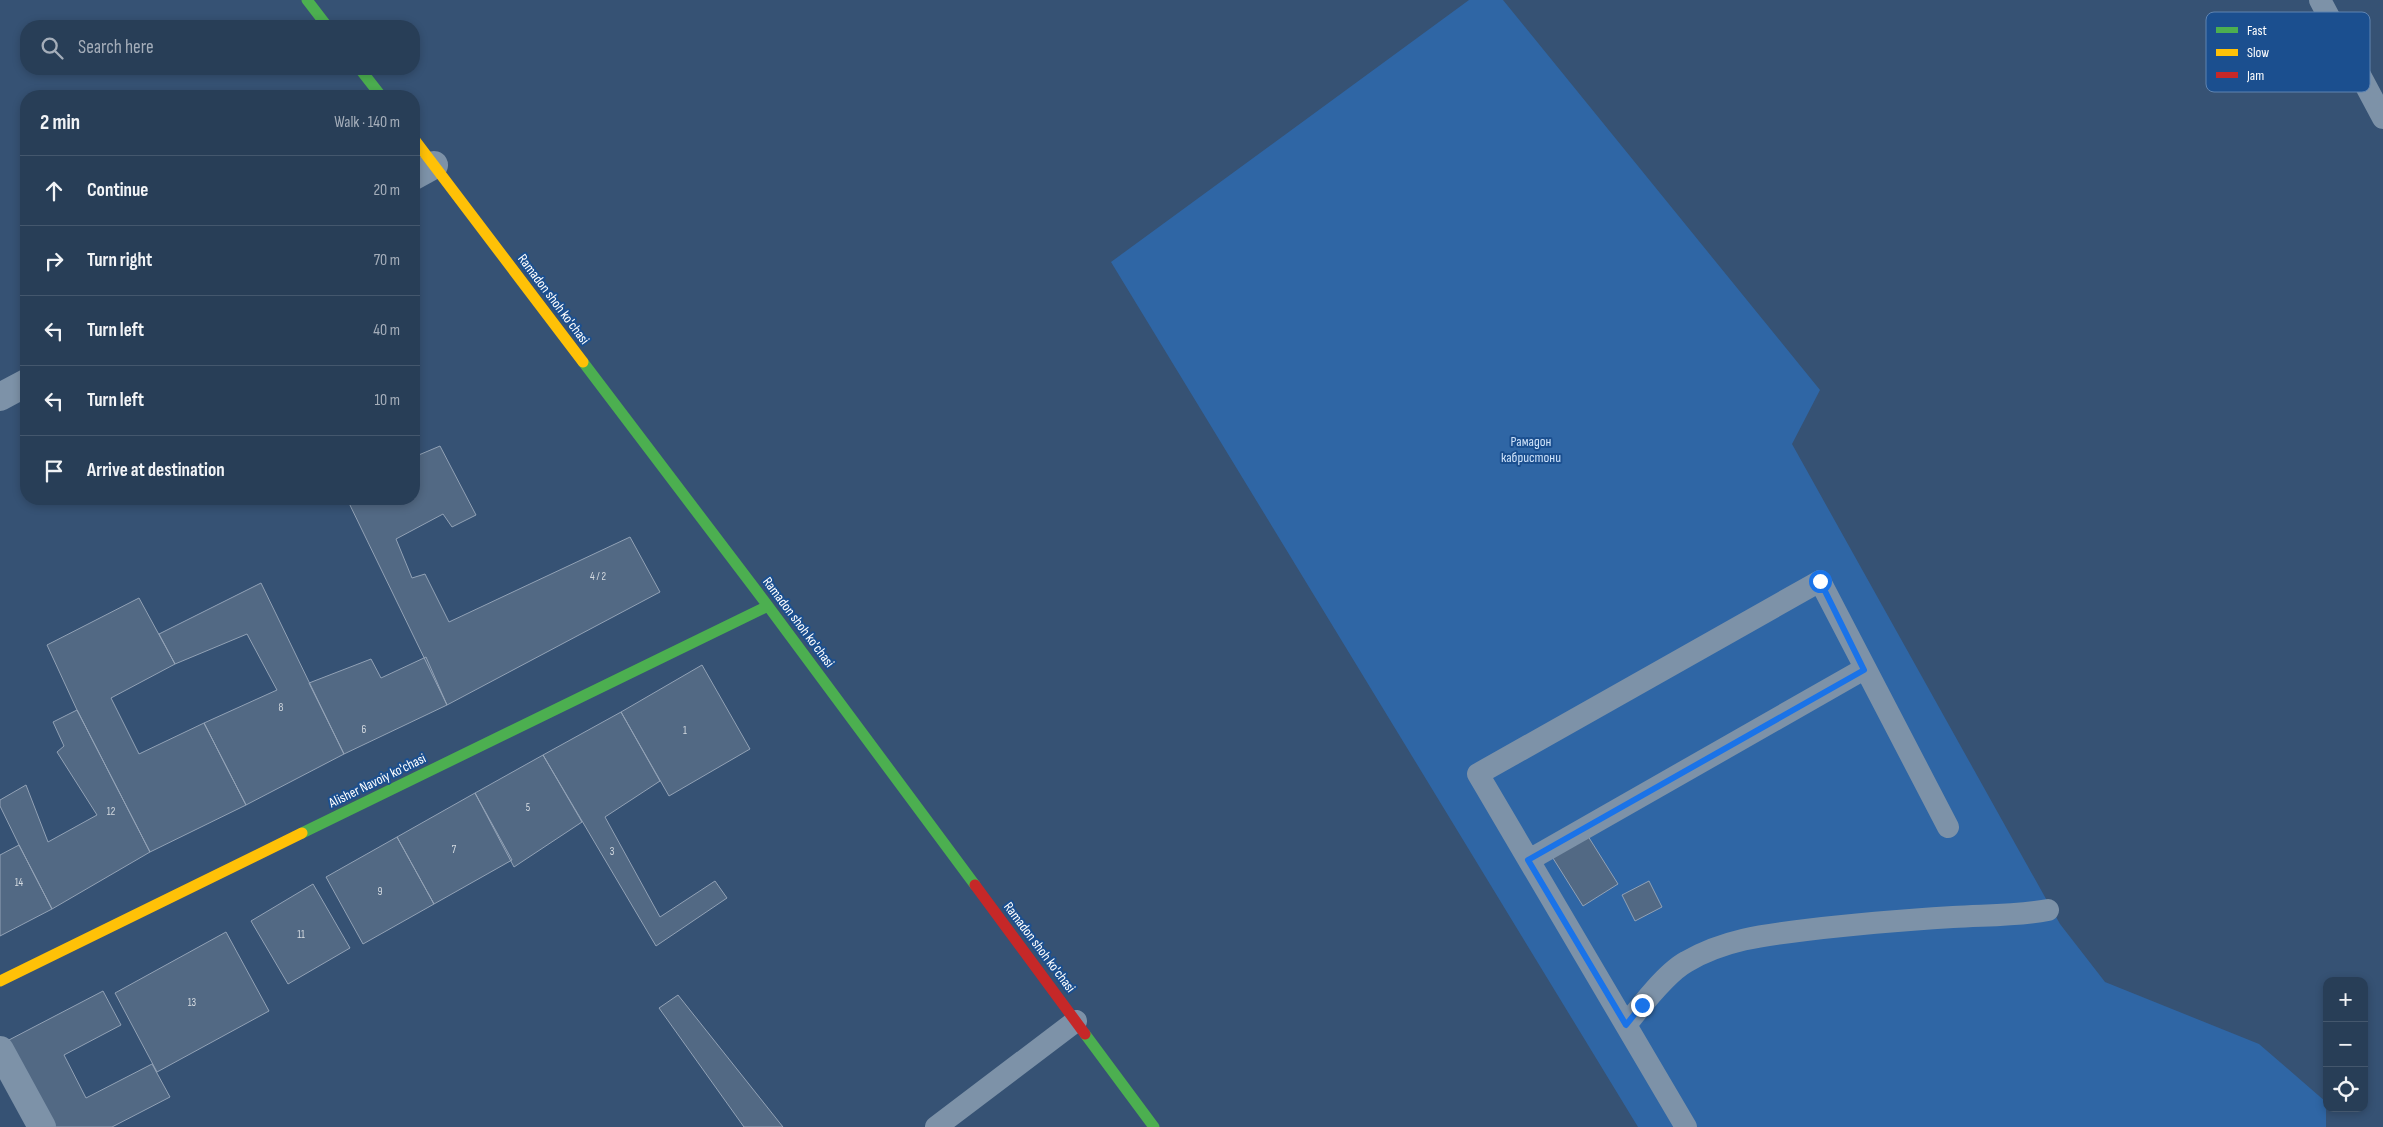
<!DOCTYPE html>
<html lang="en">
<head>
<meta charset="utf-8">
<style>
	body { margin:0; font-family:"Sofia Sans Condensed",sans-serif; background:#30455d; color:#f1f3f6 }
	.controls { position:absolute; right:15px; bottom:15px; display:grid; overflow:hidden; border-radius:10px; box-shadow:0 2px 8px #0003 }
	.controls button { width:45px; height:45px; display:grid; place-items:center; padding:0; border:0; border-bottom:1px solid #44576d; background:#283e57; color:#f1f3f6; font:25px sans-serif }
	.stop { position:absolute; width:15px; height:15px; margin:-11px; border:4px solid #1a73e8; border-radius:50%; background:#fff }
	.stop.end { background:#1a73e8; border-color:#fff; box-shadow:0 1px 5px #0008 }
	.list { margin:0; padding:0; list-style:none }
	h2 { display:flex; justify-content:space-between; align-items:center; height:65px; margin:0; padding:0 20px; font-size:21px }
	h2 small { font-size:16px; font-weight:400; color:#a5aeba }
	.list li { display:grid; grid-template-columns:32px 1fr auto; gap:15px; align-items:center; box-sizing:border-box; height:70px; padding:0 20px; border-top:1px solid #44576d }
	.list b { display:block; font-size:19px; white-space:nowrap }
	.list em { font-size:16px; font-style:normal; color:#a5aeba }
	.icon { flex:none; width:28px; height:28px; fill:none; stroke:currentColor; stroke-width:2; stroke-linecap:round; stroke-linejoin:round }
	.map { position:relative; flex:none; width:2383px; height:1127px; overflow:hidden }
	.search { position:absolute; background:#283e57; box-shadow:0 2px 8px #0003; left:20px; top:20px; width:400px; height:55px; display:flex; align-items:center; gap:12px; box-sizing:border-box; padding:0 18px; border-radius:20px; color:#a5aeba; font-size:19px }
	.panel { position:absolute; background:#283e57; box-shadow:0 2px 8px #0003; left:20px; top:90px; width:400px; height:415px; border-radius:20px }
	.map>svg:first-child { display:block }
	.green { fill:#2f66a5 }
	.building { fill:#526984; stroke:#92a2b6 }
	.lines { fill:none; stroke-linecap:round; stroke-linejoin:round }
	.lane { stroke:#7d92a8; stroke-width:22 }
	.street { stroke:#7d92a8; stroke-width:28 }
	.fast { stroke:#4caf50; stroke-width:11 }
	.slow { stroke:#ffc107; stroke-width:11 }
	.jam { stroke:#c62828; stroke-width:11 }
	.route { stroke:#1a73e8; stroke-width:6 }
	.labels { text-anchor:middle; stroke-width:4; stroke-linejoin:round; paint-order:stroke }
	.number-label { font-size:11px; fill:#d4dae0 }
	.street-label { font-size:14px; fill:#fff; stroke:#1b4f8f }
	.park-label { font-size:14px; fill:#cfe3fa; stroke:#1b4f8f }
	.key { fill:#1b4f8f; stroke:#5f84b1; stroke-width:1 }
	.key-label { font-size:14px; fill:#fff }
</style>
</head>
<body>
<div class="map">
<svg width="2383" height="1127" viewBox="0 0 2383 1127">
	<rect width="100%" height="100%" fill="#365274"/>
	<path class="green" d="M 1469,0 L 1503,0 L 1820,390 L 1792,444 L 2060,924 L 2105,982 L 2259,1044 L 2326,1102 L 2326,1127 L 1638,1127 L 1111,262 Z"/>
	<path class="building" d="M 440,446 L 476,515 L 452,527 L 443,514 L 396,539 L 412,578 L 425,574 L 449,622 L 630,537 L 660,592 L 447,705 L 347,499 L 414,499 L 414,457 Z
		M 261,583 L 344,754 L 246,805 L 204,723 L 277,690 L 247,634 L 175,664 L 159,634 Z
		M 139,598 L 175,664 L 111,698 L 139,754 L 204,723 L 246,805 L 150,852 L 77,710 L 47,645 Z
		M 426,657 L 447,705 L 344,754 L 309,683 L 371,659 L 381,678 Z
		M 702,665 L 750,749 L 669,796 L 621,712 Z
		M 77,710 L 150,852 L 52,909 L 19,845 L 0,806 L 0,800 L 26,785 L 48,842 L 97,815 L 57,752 L 64,746 L 53,722 Z
		M 621,712 L 660,781 L 605,817 L 660,917 L 715,881 L 727,898 L 656,946 L 543,755 Z
		M 543,755 L 582,822 L 514,867 L 475,793 Z
		M 475,793 L 512,860 L 434,904 L 397,837 Z
		M 1586,833 L 1618,884 L 1583,906 L 1551,855 Z
		M 397,837 L 434,904 L 363,944 L 326,877 Z
		M 19,845 L 52,909 L 0,936 L 0,855 Z
		M 1649,881 L 1662,907 L 1635,921 L 1622,895 Z
		M 313,884 L 350,948 L 288,984 L 251,921 Z
		M 226,932 L 269,1011 L 157,1072 L 115,993 Z
		M 103,991 L 121,1025 L 64,1055 L 86,1098 L 152,1064 L 170,1097 L 112,1127 L 52,1127 L 7,1041 Z
		M 678,995 L 783,1127 L 744,1127 L 659,1008 Z"/>
	<g class="lines">
		<path class="lane" d="M 2320,0 L 2383,118
			M 1529,860 L 1864,669
			M 1626,1025 C 1640,1007 1666,973 1686,962 C 1723,940 1763,935 1806,930 C 1855,924 1904,920 1953,917 C 1985,915 2016,916 2048,910
			M 936,1127 L 1076,1021
			M 1686,1127 L 1478,774 L 1820,581 L 1948,827"/>
		<path class="street" d="M 414,176 L 434,165
			M 0,397 L 26,383
			M 0,1050 L 42,1127"/>
		<path class="fast" d="M 307,0 L 327,26
			M 360,69 L 381,96
			M 583,362 L 768,606 L 975,885
			M 302,833 L 768,606
			M 1085,1034 L 1154,1127"/>
		<path class="slow" d="M 414,139 L 583,362
			M 0,981 L 302,833"/>
		<path class="jam" d="M 975,885 L 1085,1034"/>
	</g>
	<g class="lines">
		<path class="route" d="M 1642,1005 L 1626,1025 L 1528,860 L 1864,670 L 1820,581"/>
	</g>
	<g class="labels">
		<g class="number-label">
			<text x="598" y="580">4 / 2</text>
			<text x="281" y="711">8</text>
			<text x="364" y="733">6</text>
			<text x="685" y="734">1</text>
			<text x="528" y="811">5</text>
			<text x="111" y="815">12</text>
			<text x="454" y="853">7</text>
			<text x="612" y="855">3</text>
			<text x="19" y="886">14</text>
			<text x="380" y="895">9</text>
			<text x="301" y="938">11</text>
			<text x="192" y="1006">13</text>
		</g>
		<g class="street-label">
			<text transform="translate(554 299) rotate(53)" y="5">Ramadon shoh ko'chasi</text>
			<text transform="translate(799 622) rotate(53)" y="5">Ramadon shoh ko'chasi</text>
			<text transform="translate(377 780) rotate(-26)" y="5">Alisher Navoiy ko'chasi</text>
			<text transform="translate(1040 947) rotate(53)" y="5">Ramadon shoh ko'chasi</text>
		</g>
		<g class="park-label">
			<text x="1531" y="446">Рамадон<tspan x="1531" dy="16">кабристони</tspan></text>
		</g>
	</g>
	<rect x="2206" y="12" width="164" height="80" rx="8" class="key"/>
	<rect x="2216" y="27" width="22" height="6" fill="#4caf50"/>
	<rect x="2216" y="49" width="22" height="7" fill="#ffc107"/>
	<rect x="2216" y="72" width="22" height="6" fill="#c62828"/>
	<g class="key-label">
		<text x="2247" y="35">Fast</text>
		<text x="2247" y="57">Slow</text>
		<text x="2247" y="80">Jam</text>
	</g>
</svg>
<div class="controls">
<button>+</button>
<button>−</button>
<button><svg class="icon" aria-label="locate" viewBox="0 0 24 24"><circle cx="12" cy="12" r="6"/><path d="M12 2v4M12 18v4M2 12h4M18 12h4"/></svg></button>
</div>
<div class="stop" style="left:1820px;top:581px"></div>
<div class="stop end" style="left:1642px;top:1005px"></div>
<div class="search"><svg class="icon" aria-label="search" viewBox="0 0 24 24"><circle cx="10" cy="10" r="6"/><path d="M15 15l6 6"/></svg>Search here</div>
<section class="panel">
<h2>2 min<small>Walk · 140 m</small></h2>
<ul class="list">
<li><svg class="icon" aria-label="ahead" viewBox="0 0 24 24"><path d="M12 20V5M6 11l6-6 6 6"/></svg><div><b>Continue</b></div><em>20 m</em></li>
<li><svg class="icon" aria-label="right" viewBox="0 0 24 24"><path d="M7 20v-9h11M14 6l5 5-5 5"/></svg><div><b>Turn right</b></div><em>70 m</em></li>
<li><svg class="icon" aria-label="left" viewBox="0 0 24 24"><path d="M17 20v-9H6M10 6l-5 5 5 5"/></svg><div><b>Turn left</b></div><em>40 m</em></li>
<li><svg class="icon" aria-label="left" viewBox="0 0 24 24"><path d="M17 20v-9H6M10 6l-5 5 5 5"/></svg><div><b>Turn left</b></div><em>10 m</em></li>
<li><svg class="icon" aria-label="arrive" viewBox="0 0 24 24"><path d="M6 21V4h12l-3 4 3 4H6"/></svg><div><b>Arrive at destination</b></div></li>
</ul>
</section>
</div>
</body>
</html>
